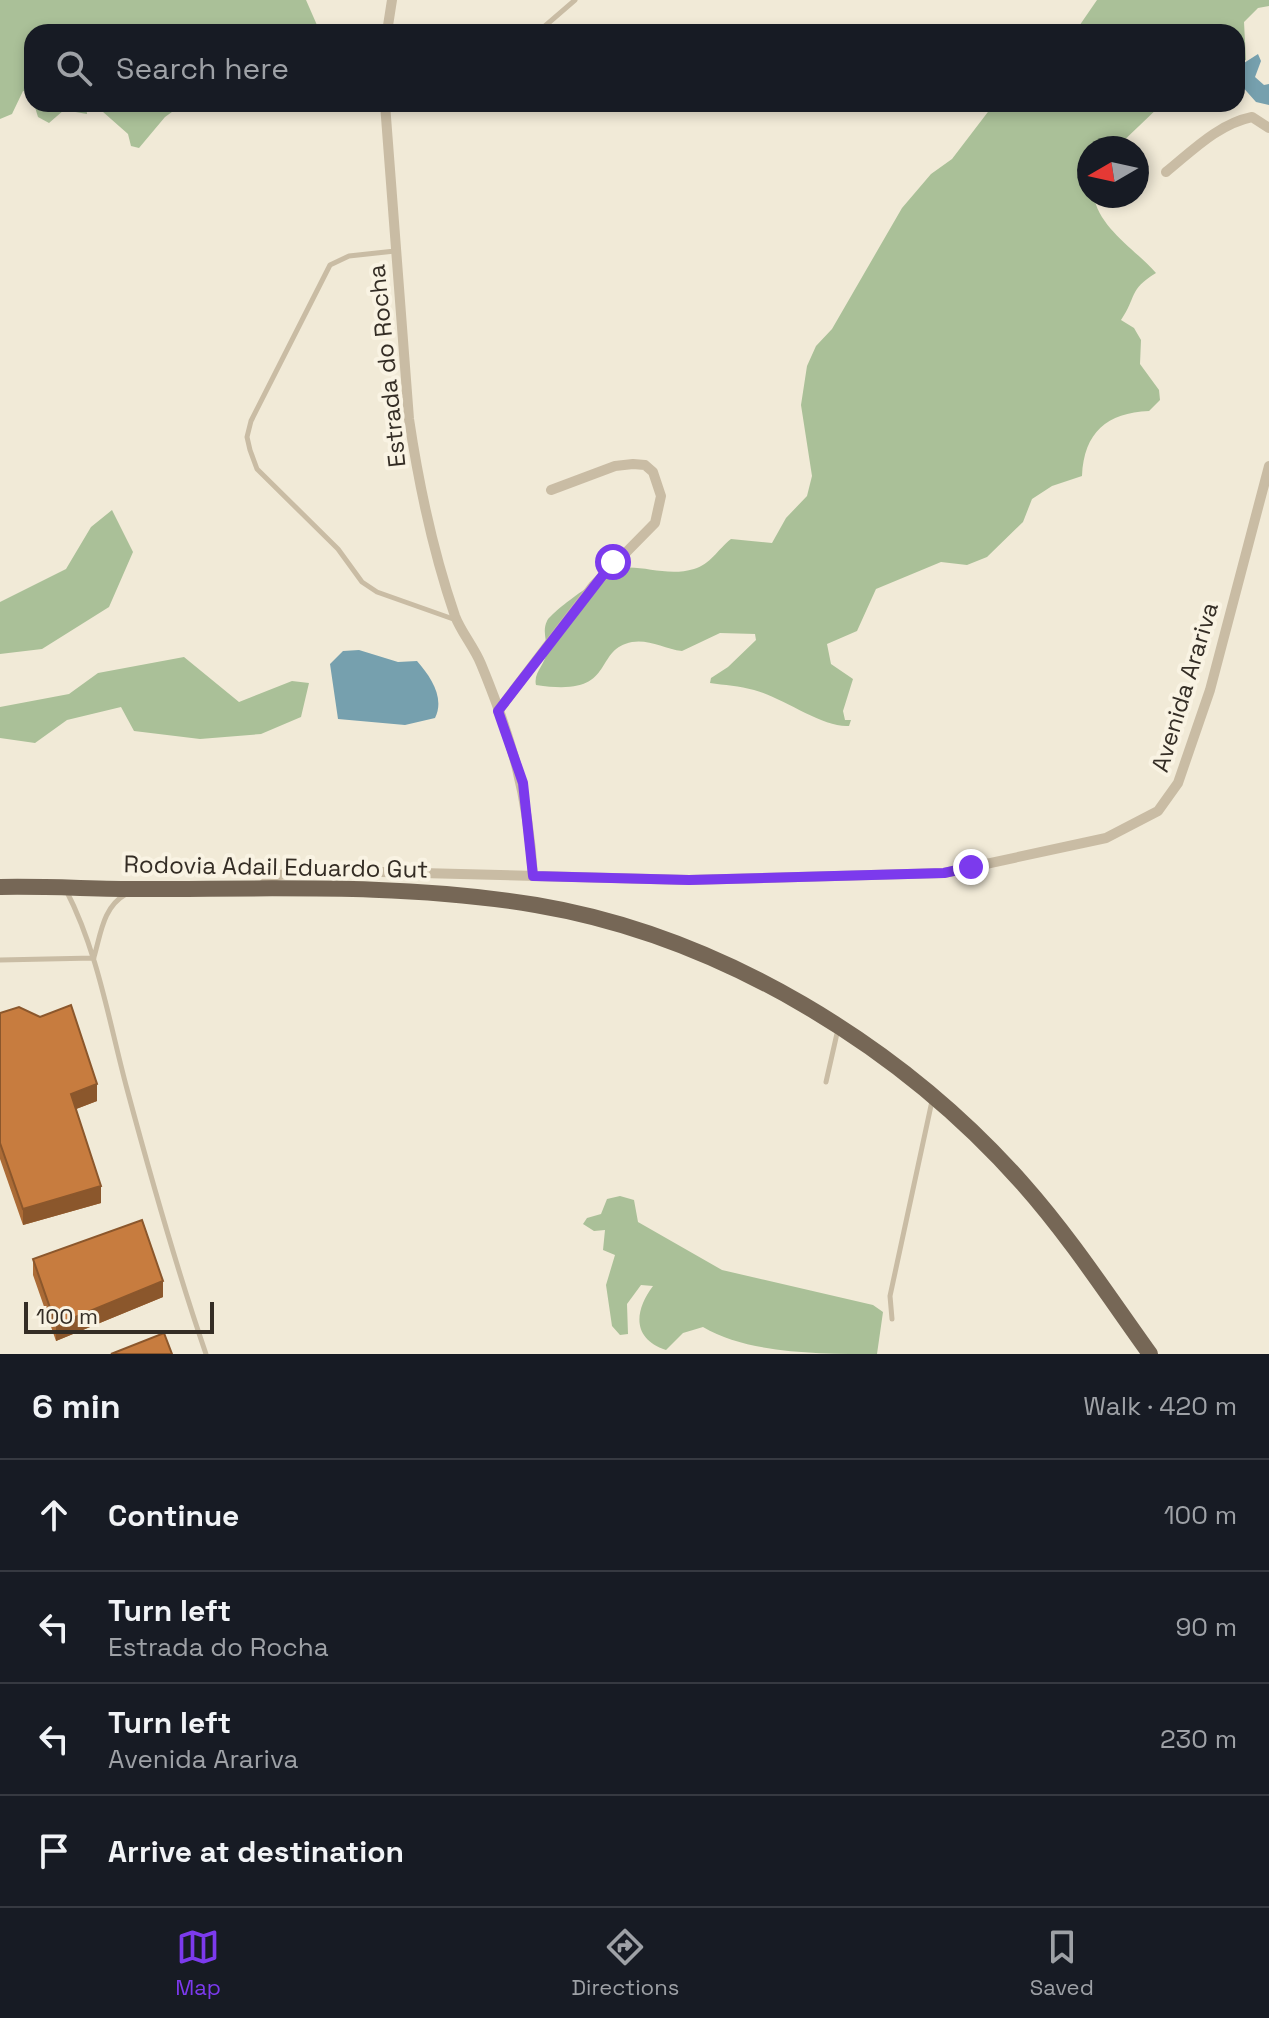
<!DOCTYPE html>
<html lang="en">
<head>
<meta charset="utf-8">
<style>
	body { margin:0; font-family:"Space Grotesk",sans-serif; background:#242831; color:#f1f3f6 }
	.compass { position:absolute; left:1077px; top:136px; width:72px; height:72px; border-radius:50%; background:#171b24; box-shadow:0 4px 12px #0003; rotate:261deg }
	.scale { position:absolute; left:24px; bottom:20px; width:190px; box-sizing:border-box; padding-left:8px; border:4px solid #342d25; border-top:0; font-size:22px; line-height:28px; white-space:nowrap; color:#342d25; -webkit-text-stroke:6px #f9f3e3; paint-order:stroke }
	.stop { position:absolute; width:24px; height:24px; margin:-18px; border:6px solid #7c3aed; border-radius:50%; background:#fff }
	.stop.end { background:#7c3aed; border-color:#fff; box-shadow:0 2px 8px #0008 }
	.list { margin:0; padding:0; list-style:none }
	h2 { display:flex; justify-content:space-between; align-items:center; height:104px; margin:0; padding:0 32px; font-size:34px }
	h2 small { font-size:26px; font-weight:400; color:#9ea1a6 }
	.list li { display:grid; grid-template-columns:52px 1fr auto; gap:24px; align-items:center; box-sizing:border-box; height:112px; padding:0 32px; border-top:2px solid #363941 }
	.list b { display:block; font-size:30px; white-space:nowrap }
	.list p { margin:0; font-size:26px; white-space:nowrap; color:#9ea1a6 }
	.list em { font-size:26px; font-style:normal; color:#9ea1a6 }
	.icon { flex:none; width:44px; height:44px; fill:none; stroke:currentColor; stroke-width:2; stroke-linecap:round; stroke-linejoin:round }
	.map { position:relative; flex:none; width:1269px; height:1354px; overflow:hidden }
	.search { position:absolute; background:#171b24; box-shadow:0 4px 12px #0003; left:24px; right:24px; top:24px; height:88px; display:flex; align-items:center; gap:20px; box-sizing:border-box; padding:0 28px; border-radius:24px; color:#9ea1a6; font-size:30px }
	.sheet { height:552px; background:#171b24 }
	nav { display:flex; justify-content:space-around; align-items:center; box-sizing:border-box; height:112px; border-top:2px solid #363941; background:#171b24; font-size:22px; color:#9ea1a6 }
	nav a { display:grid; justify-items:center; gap:4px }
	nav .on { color:#7c3aed }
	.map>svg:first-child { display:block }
	.green { fill:#aac098 }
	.water { fill:#76a0ae }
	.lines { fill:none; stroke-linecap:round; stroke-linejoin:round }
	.service { stroke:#c9bca4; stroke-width:5 }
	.minor { stroke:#c9bca4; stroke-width:10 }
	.primary { stroke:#766756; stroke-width:16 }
	.wall { fill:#ab6b36 }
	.shaded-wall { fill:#8b572c }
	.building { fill:#c77c3f; stroke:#8b572c; stroke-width:2 }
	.route { stroke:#7c3aed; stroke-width:10 }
	.labels { text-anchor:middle; stroke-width:8; stroke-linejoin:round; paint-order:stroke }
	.street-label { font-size:24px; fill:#342d25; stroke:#f9f3e3 }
</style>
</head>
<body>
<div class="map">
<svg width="1269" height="1354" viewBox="0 0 1269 1354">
	<rect width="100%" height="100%" fill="#f1ead7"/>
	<path class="green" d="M 0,0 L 306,0 L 320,32 L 32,32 L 32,99 L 30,93 L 23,91 L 12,114 L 0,119 Z
		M 1097,0 L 1269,0 L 1269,6 L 1258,8 L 1244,22 L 1246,60 L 1237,61 L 1237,32 L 1075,32 Z
		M 34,104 L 86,104 L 87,114 L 64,110 L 49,123 L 38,117 Z
		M 94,104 L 183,104 L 165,117 L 139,148 L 131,146 L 128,134 Z
		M 994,104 L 1162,104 L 1116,148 L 1089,148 L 1089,196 L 1094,196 C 1098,227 1136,250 1156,273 C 1128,290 1137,297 1121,320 L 1134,328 L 1141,340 L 1140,364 L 1159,390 L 1160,400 L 1149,411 C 1107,413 1084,432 1082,476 L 1052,486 L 1032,499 L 1023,522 L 987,557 L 967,565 L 941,562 L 876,589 L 857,631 L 827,644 L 831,664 L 853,679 L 843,711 L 845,720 L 851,720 L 849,726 C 823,728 782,697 754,690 C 740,686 724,685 710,683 L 711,678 L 728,667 L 756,640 L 755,634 L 720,633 L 682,651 C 665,649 649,639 632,642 C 591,650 619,698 536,685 C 533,672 546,664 547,651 C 547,641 542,631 547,621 C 553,610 610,570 621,568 C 644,565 667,577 694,569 C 711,564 717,550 731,539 L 772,543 L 786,518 L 807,496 L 812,476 L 801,405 L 807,366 L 816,346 L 832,329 L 902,208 L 931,174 L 952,159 Z
		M 112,510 L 133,552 L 109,607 L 42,649 L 0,654 L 0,602 L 66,569 L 91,527 Z
		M 184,657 L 239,702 L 292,681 L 309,683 L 301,717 L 261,734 L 200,739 L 134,731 L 121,707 L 67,720 L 35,743 L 0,738 L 0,707 L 69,694 L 98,673 Z
		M 620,1196 L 634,1200 L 638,1222 L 722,1270 L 873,1305 L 883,1312 L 877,1354 C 819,1354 749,1354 703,1327 L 683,1333 L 666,1350 C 632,1339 634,1311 653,1286 L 641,1285 L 627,1304 L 628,1334 L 620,1335 L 612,1326 L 606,1285 L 615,1255 L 603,1250 L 605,1230 L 594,1231 L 583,1224 L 587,1218 L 601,1214 L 607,1199 Z"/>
	<path class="water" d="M 1258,54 L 1261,61 L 1255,77 L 1264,85 L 1269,84 L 1269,105 L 1256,102 L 1240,84 L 1244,63 Z
		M 359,650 L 398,662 L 417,661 C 431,677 445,698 435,718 L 405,725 L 338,719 L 330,664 L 343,651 Z"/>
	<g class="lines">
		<path class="service" d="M 538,32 L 575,0
			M 395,251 L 349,256 L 330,265 L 251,421 L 247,437 L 250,450 L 257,469 L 338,549 L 362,582 L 377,592 L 456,620
			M 66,890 C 98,952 109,1022 127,1089 C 151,1178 176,1267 206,1354
			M 94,957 C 101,933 103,907 126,894
			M 0,960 L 94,958
			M 826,1082 L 838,1029
			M 892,1319 L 890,1296 L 932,1101"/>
		<path class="minor" d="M 387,32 L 392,0
			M 385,104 L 409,419 C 419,486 433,552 455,616 C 461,632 474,647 481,664 C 512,739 528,795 533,876
			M 1166,172 C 1192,151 1218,124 1252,117 L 1269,128
			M 498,711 L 593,586 L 655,523 L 661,496 L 653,472 L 645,465 L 633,464 L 615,466 L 551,490
			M 260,888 L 271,877 L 303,870 L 689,880 L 944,873 L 1106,838 L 1158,811 L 1178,783 L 1210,690 L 1269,466"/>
		<path class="primary" d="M 0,887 C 47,886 93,889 139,889 C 272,889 405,883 536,905 C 720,936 900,1045 1023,1184 C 1070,1237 1109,1297 1150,1354"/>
	</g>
	<path class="wall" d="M 0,1013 L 97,1101 L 76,1109 L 101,1203 L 23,1225 L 0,1159 Z
		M 33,1259 L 163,1297 L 56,1341 L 33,1275 Z"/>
	<path class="shaded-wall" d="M 97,1084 L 97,1101 L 71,1111 L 71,1094 Z
		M 101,1186 L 101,1203 L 23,1225 L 23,1209 Z
		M 163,1281 L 163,1297 L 56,1341 L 56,1325 Z"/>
	<path class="building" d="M 71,1005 L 97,1084 L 71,1094 L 101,1186 L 23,1209 L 0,1143 L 0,1013 L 19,1007 L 40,1017 Z
		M 142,1220 L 163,1281 L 56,1325 L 33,1259 Z
		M 164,1333 L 172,1354 L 111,1354 Z"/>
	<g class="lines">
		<path class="route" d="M 613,562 L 498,711 L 523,783 L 533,876 L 689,880 L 944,873 L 971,867"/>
	</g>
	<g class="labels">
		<g class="street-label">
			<text transform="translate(387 366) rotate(-96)" y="8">Estrada do Rocha</text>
			<text transform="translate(1185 687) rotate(-73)" y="8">Avenida Arariva</text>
			<text transform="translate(276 867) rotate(1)" y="8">Rodovia Adail Eduardo Gut</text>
		</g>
	</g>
</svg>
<svg class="compass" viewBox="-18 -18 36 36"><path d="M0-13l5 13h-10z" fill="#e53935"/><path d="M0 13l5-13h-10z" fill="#9ea1a6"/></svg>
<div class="scale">100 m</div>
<div class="stop" style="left:613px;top:562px"></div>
<div class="stop end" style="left:971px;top:867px"></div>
<div class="search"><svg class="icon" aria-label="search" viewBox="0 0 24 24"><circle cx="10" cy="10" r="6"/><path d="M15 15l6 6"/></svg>Search here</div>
</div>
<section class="sheet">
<h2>6 min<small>Walk · 420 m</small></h2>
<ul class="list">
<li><svg class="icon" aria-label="ahead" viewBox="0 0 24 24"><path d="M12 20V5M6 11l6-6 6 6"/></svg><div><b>Continue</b></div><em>100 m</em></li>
<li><svg class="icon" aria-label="left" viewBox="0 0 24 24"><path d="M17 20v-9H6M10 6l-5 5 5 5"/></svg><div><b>Turn left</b><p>Estrada do Rocha</p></div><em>90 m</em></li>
<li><svg class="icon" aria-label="left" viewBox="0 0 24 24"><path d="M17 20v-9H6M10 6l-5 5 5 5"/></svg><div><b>Turn left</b><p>Avenida Arariva</p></div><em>230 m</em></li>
<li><svg class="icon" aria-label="arrive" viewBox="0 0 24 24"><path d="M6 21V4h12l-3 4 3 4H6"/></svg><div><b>Arrive at destination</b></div></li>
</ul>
</section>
<nav>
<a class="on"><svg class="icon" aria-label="map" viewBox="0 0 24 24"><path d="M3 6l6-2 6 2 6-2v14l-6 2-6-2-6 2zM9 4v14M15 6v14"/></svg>Map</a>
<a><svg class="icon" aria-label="directions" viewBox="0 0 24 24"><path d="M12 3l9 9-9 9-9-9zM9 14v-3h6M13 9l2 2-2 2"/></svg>Directions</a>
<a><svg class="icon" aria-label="saved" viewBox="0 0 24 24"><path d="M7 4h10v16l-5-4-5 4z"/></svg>Saved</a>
</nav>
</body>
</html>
